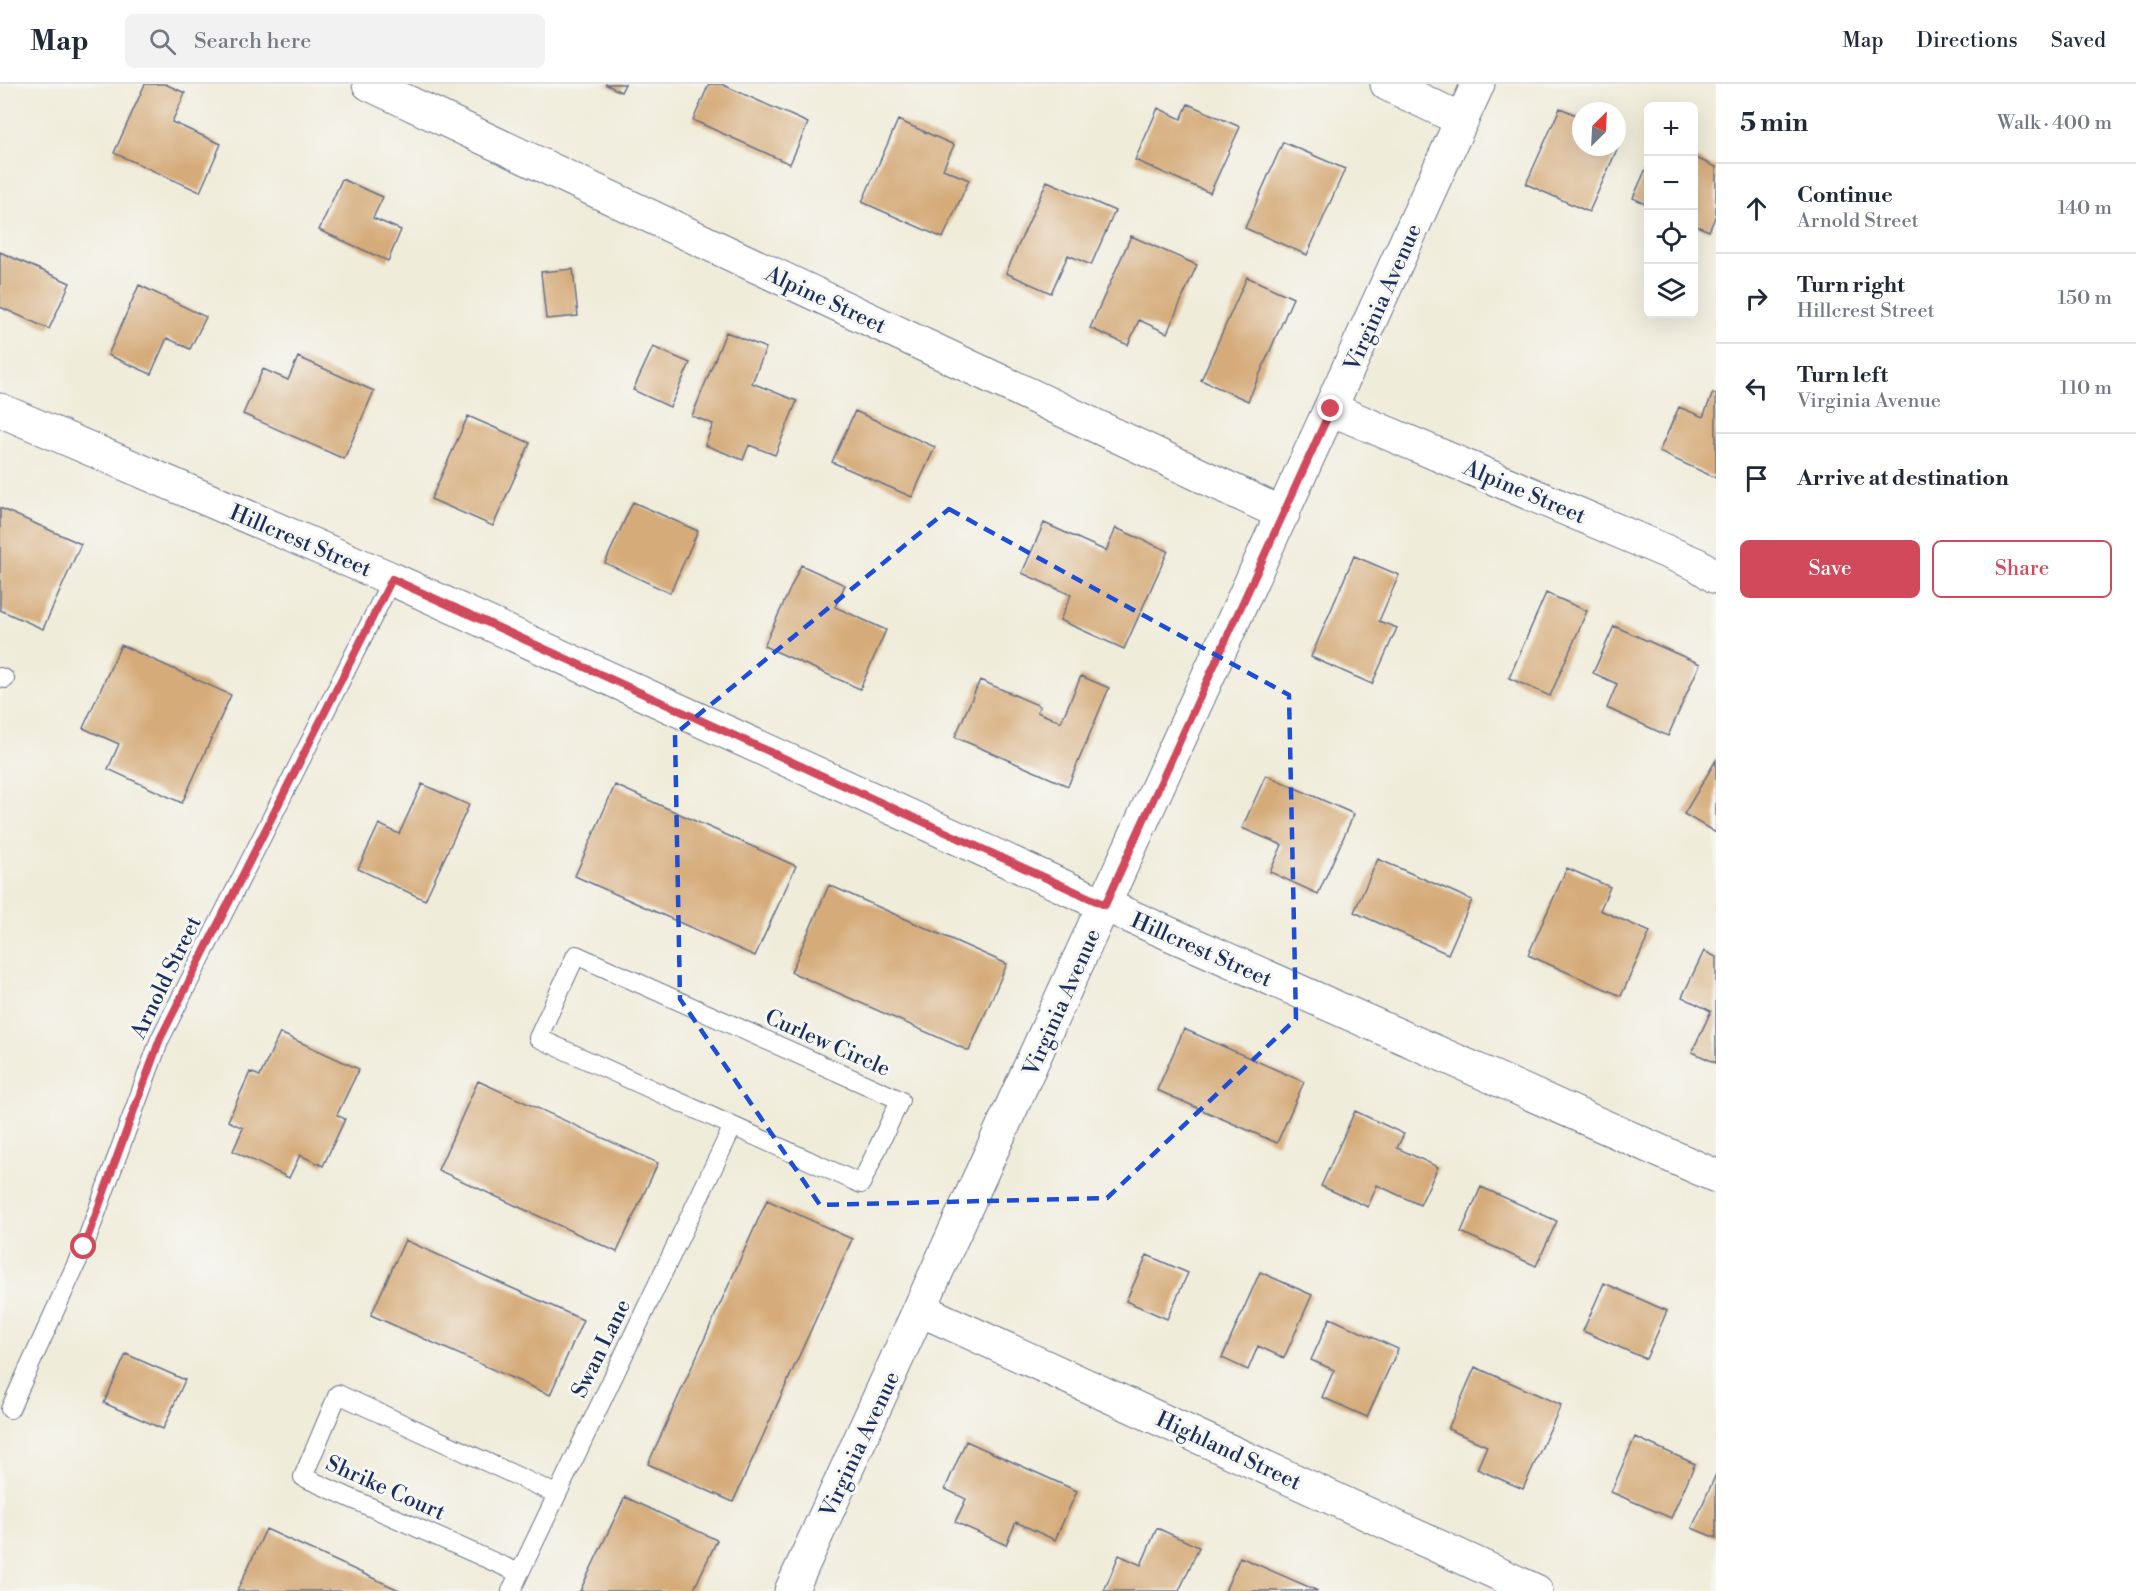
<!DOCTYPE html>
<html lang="en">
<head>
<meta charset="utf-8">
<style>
	body { margin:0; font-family:"Libre Bodoni",serif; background:#f2f2f3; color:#1f2937 }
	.controls { position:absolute; right:18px; top:18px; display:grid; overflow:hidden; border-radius:9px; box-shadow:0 6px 24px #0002 }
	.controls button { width:54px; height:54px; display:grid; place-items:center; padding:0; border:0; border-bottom:2px solid #e0e1e3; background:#fff; color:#1f2937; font:30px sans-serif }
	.compass { position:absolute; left:1572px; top:18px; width:54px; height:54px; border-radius:50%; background:#fff; box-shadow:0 6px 24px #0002; rotate:24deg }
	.stop { position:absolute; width:18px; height:18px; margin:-14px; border:4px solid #d1495b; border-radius:50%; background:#fff }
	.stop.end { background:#d1495b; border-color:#fff; box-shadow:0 2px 6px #0008 }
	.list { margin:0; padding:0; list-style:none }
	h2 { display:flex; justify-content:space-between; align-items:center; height:78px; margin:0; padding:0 24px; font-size:26px }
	h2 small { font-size:20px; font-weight:400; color:#747a83 }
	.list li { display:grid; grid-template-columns:39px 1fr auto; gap:18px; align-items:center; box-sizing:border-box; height:90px; padding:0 24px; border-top:2px solid #e0e1e3 }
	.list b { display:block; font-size:22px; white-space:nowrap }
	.list p { margin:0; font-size:20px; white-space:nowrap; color:#747a83 }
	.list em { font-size:20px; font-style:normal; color:#747a83 }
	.actions { display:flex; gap:12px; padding:18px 24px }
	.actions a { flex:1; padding:14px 0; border:2px solid #d1495b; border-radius:9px; text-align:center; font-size:21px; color:#d1495b }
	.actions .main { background:#d1495b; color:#fff }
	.icon { flex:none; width:33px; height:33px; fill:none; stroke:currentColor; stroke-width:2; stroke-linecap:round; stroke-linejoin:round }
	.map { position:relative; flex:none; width:1716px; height:1507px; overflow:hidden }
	header { display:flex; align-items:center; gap:36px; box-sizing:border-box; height:84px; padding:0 30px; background:#fff; border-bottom:2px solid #e0e1e3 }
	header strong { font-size:28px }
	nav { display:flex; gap:33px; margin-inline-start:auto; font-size:21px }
	.search { width:420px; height:54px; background:#f2f2f3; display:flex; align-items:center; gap:15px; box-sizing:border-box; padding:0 21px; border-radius:9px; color:#747a83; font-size:22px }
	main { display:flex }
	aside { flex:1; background:#fff }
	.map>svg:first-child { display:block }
	.building { fill:#d5ab79 }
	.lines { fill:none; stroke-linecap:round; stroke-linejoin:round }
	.service-casing { stroke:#667189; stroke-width:20 }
	.minor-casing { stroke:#667189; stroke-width:35 }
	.service { stroke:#fff; stroke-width:18 }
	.minor { stroke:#fff; stroke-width:33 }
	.route { stroke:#d1495b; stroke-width:8 }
	.marked { fill:none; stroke:#1d4ed8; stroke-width:4.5; stroke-dasharray:12 8; stroke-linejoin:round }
	.labels { text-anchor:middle; stroke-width:6; stroke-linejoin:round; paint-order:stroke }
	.street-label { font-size:22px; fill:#1b2f5e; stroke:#f6f6f2 }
</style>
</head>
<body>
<header>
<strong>Map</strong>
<div class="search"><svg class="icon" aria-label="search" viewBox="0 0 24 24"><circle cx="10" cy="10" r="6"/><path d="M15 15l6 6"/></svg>Search here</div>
<nav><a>Map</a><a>Directions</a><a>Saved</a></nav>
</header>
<main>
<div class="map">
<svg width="1716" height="1507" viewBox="0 0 1716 1507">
	<rect width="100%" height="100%" fill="#f6f6f2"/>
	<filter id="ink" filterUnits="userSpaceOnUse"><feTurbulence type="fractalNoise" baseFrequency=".0167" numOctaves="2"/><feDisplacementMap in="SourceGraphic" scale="12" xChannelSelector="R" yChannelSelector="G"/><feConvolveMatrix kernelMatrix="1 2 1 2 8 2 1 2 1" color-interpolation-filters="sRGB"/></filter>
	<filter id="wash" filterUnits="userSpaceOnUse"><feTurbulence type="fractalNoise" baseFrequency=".008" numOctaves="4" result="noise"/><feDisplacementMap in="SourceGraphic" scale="24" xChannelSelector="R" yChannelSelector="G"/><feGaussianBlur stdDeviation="1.35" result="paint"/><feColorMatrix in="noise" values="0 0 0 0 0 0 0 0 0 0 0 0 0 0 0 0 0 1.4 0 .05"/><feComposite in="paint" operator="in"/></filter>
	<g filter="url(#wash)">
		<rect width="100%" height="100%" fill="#f0ecda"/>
		<g id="blocks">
			<path class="building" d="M 145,0 L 165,0 L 185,9 L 172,38 L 221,60 L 200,108 L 114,69 Z
				M 605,0 L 625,0 L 621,8 Z
				M 709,0 L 721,0 L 808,39 L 790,80 L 693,36 Z
				M 1188,20 L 1240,43 L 1210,109 L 1135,76 L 1158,24 L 1181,35 Z
				M 1560,24 L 1581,33 L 1581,63 L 1617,63 L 1617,49 L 1623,52 L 1589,128 L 1526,100 Z
				M 898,36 L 954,61 L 943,85 L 969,96 L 943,154 L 862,118 Z
				M 1283,58 L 1345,85 L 1307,171 L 1245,144 Z
				M 1694,73 L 1716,83 L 1716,131 L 1709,147 L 1694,141 Z
				M 1648,80 L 1648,121 L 1633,114 Z
				M 342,95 L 383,113 L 373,134 L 401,146 L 388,177 L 319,146 Z
				M 1047,97 L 1115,127 L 1091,181 L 1068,171 L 1051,209 L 1006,189 Z
				M 1131,152 L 1197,181 L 1167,249 L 1139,236 L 1128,261 L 1090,244 Z
				M 0,168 L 70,199 L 49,245 L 0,223 Z
				M 573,185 L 578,232 L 546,235 L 541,188 Z
				M 1247,193 L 1293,214 L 1248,317 L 1201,296 Z
				M 139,201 L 206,233 L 190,265 L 167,254 L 151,290 L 108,271 Z
				M 726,248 L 766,264 L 752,299 L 797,317 L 775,371 L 749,361 L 743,376 L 705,361 L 713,340 L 692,332 Z
				M 653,263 L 690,279 L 670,323 L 633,306 Z
				M 298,273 L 374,307 L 344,375 L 243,330 L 263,285 L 288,296 Z
				M 1713,309 L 1716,311 L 1716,394 L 1659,368 L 1679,323 L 1703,333 Z
				M 855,327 L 935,363 L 912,413 L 832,378 Z
				M 468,332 L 530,359 L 493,442 L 431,415 Z
				M 633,418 L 698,447 L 670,509 L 605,479 Z
				M 0,424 L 81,460 L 43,545 L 0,526 Z
				M 1044,439 L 1106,467 L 1116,444 L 1168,467 L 1124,565 L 1060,536 L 1071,511 L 1022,489 Z
				M 1354,472 L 1399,491 L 1379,537 L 1397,544 L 1372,600 L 1311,573 Z
				M 801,481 L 845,501 L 835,523 L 886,546 L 860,605 L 764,562 Z
				M 1546,509 L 1587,527 L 1550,612 L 1509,594 Z
				M 1614,542 L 1700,580 L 1668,652 L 1607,624 L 1617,600 L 1593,589 Z
				M 121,561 L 231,611 L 182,719 L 108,685 L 119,660 L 83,644 Z
				M 1081,592 L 1109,604 L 1068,702 L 955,653 L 980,596 L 1040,622 L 1037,628 L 1061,638 Z
				M 1716,676 L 1716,749 L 1684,730 Z
				M 1266,691 L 1354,730 L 1318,810 L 1270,788 L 1282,761 L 1242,744 Z
				M 422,700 L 469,721 L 425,816 L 358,785 L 379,740 L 399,750 Z
				M 615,701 L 796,782 L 755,872 L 575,792 Z
				M 1378,775 L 1472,816 L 1448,870 L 1354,828 Z
				M 1567,784 L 1610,803 L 1600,826 L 1650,848 L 1621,912 L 1528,871 Z
				M 829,801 L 1007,880 L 969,967 L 791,888 Z
				M 1704,867 L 1716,873 L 1716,979 L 1692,968 L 1711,927 L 1682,913 Z
				M 1184,945 L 1304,998 L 1277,1059 L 1157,1006 Z
				M 280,949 L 359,985 L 337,1031 L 345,1035 L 323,1082 L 300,1071 L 289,1094 L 233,1067 L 243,1044 L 228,1037 L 250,988 L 260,992 Z
				M 478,997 L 658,1079 L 617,1168 L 438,1086 Z
				M 1355,1027 L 1404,1050 L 1397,1064 L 1438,1083 L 1420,1121 L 1377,1101 L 1368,1123 L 1321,1102 Z
				M 1481,1103 L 1557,1137 L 1536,1182 L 1461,1148 Z
				M 767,1116 L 852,1155 L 733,1418 L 648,1380 Z
				M 405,1156 L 583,1236 L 550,1311 L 371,1231 Z
				M 1147,1171 L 1188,1189 L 1167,1235 L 1126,1217 Z
				M 1260,1188 L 1312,1211 L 1284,1274 L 1258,1262 L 1248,1286 L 1222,1274 Z
				M 1604,1199 L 1667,1227 L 1646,1275 L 1583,1247 Z
				M 1330,1234 L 1398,1265 L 1367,1333 L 1322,1313 L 1334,1286 L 1311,1276 Z
				M 126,1270 L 185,1296 L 163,1345 L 104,1319 Z
				M 1475,1283 L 1561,1321 L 1523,1405 L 1477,1385 L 1487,1362 L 1448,1345 Z
				M 1635,1353 L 1695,1380 L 1671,1434 L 1611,1408 Z
				M 966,1357 L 1077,1407 L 1055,1456 L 1016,1438 L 1006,1461 L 955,1438 L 966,1415 L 945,1405 Z
				M 1716,1390 L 1716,1454 L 1692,1444 Z
				M 625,1413 L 717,1456 L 693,1507 L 580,1507 Z
				M 1157,1444 L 1199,1463 L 1179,1507 L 1104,1507 L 1119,1471 L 1141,1481 Z
				M 266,1445 L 401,1507 L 237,1507 Z
				M 1240,1473 L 1318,1507 L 1225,1507 Z"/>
		</g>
	</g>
	<g filter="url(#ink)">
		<use href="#blocks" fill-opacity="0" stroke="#667189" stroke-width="1.5"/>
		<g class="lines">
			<g class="service-casing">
				<path id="service" d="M 0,593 L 5,595
					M 576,871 L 900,1016 L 861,1100 L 538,954 Z
					M 10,1325 L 84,1163 L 160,955 L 392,495
					M 519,1489 L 303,1393 L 338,1310 L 556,1410
					M 511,1507 L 733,1042"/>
			</g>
			<g class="minor-casing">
				<path id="minor" d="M 369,0 L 1283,430
					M 1387,0 L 1462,36
					M 1331,325 L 1698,481 L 1716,493
					M 0,326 L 392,495 L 1082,811 L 1716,1092
					M 921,1226 L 1536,1507
					M 791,1507 L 1478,0"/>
			</g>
			<use href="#service" class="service"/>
			<use href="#minor" class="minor"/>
		</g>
	</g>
	<g class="lines" filter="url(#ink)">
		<path class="route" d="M 84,1163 L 160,955 L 392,495 L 1105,821 L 1331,325"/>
	</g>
	<path class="marked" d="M 949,425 L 1289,611 L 1296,935 L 1107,1114 L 820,1121 L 680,915 L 675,650 Z"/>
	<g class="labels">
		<g class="street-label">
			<text transform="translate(1382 213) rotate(-66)" y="8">Virginia Avenue</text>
			<text transform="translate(826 215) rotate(25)" y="8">Alpine Street</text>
			<text transform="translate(1525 407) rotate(23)" y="8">Alpine Street</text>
			<text transform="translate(301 456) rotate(23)" y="8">Hillcrest Street</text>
			<text transform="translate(1202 865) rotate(24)" y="8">Hillcrest Street</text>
			<text transform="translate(165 893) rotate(-64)" y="8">Arnold Street</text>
			<text transform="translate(1061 918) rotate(-66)" y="8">Virginia Avenue</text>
			<text transform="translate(828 958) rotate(24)" y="8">Curlew Circle</text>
			<text transform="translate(600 1264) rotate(-64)" y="8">Swan Lane</text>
			<text transform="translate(859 1360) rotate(-65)" y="8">Virginia Avenue</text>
			<text transform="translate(1229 1366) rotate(25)" y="8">Highland Street</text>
			<text transform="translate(386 1403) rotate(24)" y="8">Shrike Court</text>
		</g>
	</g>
</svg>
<div class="controls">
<button>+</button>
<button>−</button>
<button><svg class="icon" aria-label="locate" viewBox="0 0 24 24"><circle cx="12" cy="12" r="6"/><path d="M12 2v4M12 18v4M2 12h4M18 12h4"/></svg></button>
<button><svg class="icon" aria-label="layers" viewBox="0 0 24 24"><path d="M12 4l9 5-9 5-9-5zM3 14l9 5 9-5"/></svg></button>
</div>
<svg class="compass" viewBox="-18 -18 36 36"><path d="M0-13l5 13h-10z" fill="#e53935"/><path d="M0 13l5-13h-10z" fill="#747a83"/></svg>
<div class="stop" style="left:84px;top:1163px"></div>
<div class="stop end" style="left:1331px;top:325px"></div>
</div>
<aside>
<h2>5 min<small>Walk · 400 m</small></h2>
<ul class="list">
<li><svg class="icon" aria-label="ahead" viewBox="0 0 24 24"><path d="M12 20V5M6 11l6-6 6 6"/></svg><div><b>Continue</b><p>Arnold Street</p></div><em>140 m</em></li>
<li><svg class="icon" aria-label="right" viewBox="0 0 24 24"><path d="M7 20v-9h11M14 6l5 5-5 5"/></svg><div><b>Turn right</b><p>Hillcrest Street</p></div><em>150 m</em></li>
<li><svg class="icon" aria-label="left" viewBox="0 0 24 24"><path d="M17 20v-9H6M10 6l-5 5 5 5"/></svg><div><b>Turn left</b><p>Virginia Avenue</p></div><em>110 m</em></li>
<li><svg class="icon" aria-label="arrive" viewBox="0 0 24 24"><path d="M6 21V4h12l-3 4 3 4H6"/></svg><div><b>Arrive at destination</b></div></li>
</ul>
<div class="actions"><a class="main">Save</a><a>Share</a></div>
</aside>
</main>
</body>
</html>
